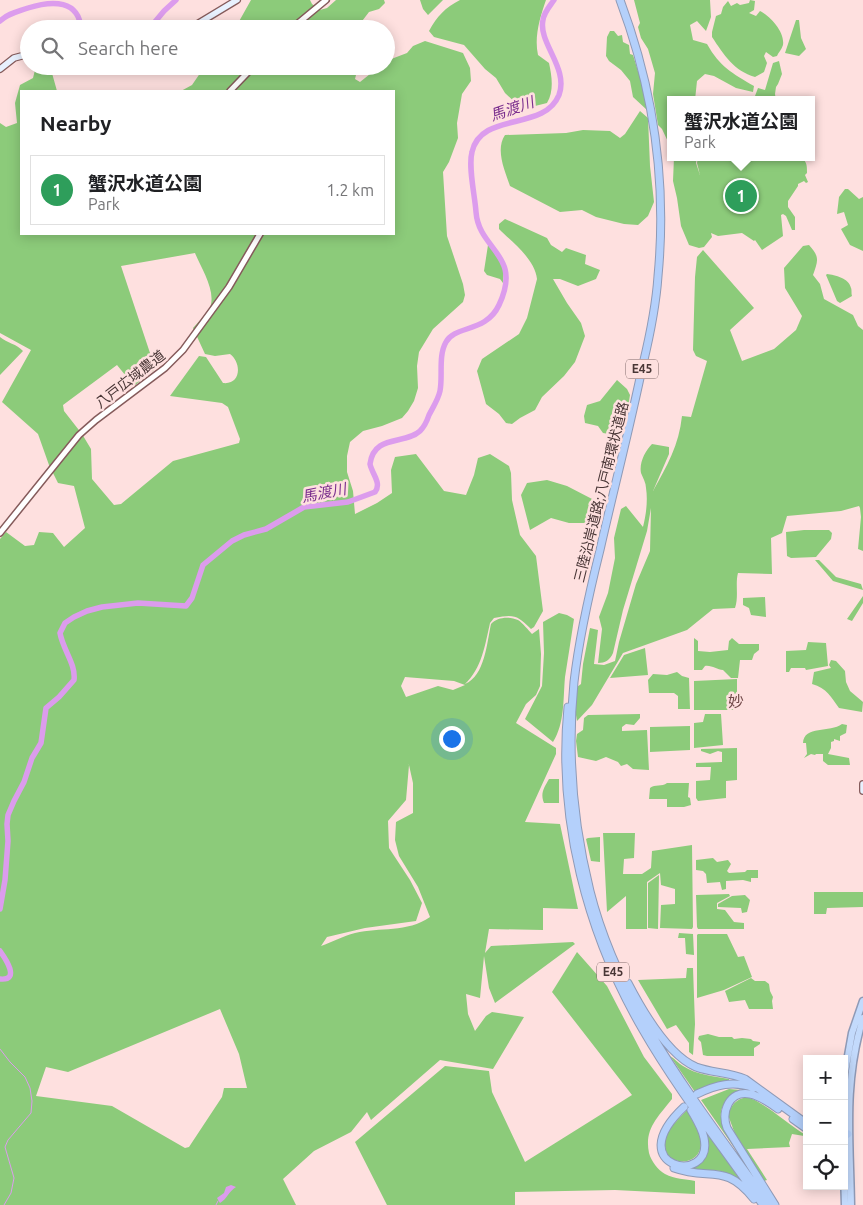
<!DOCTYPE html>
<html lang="en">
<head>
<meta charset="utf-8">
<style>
	body { margin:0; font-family:Ubuntu,"Noto Sans JP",sans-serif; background:#f2f2f2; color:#202124 }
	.controls { position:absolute; right:15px; bottom:15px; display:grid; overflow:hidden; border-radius:0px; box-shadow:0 2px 12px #0003 }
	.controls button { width:45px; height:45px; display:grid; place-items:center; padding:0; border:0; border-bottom:1px solid #e0e0e0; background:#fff; color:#202124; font:25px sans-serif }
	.you { position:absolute; left:451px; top:738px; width:18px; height:18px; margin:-12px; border:4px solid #fff; border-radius:50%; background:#1a73e8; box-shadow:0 0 0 8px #1a73e833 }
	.badge { display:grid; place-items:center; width:32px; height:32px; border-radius:50%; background:#2a7477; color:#fff; font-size:16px; font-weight:700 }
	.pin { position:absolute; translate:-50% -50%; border:2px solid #fff; box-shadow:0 1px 5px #0006 }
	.popup { position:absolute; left:667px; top:96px; width:148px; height:65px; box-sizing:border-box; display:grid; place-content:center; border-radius:0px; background:#fff; filter:drop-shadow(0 1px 4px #0005); font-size:16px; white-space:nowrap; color:#757577 }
	.popup b { font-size:19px; color:#202124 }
	.popup::after { content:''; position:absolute; left:50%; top:100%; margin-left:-10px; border:10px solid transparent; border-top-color:#fff }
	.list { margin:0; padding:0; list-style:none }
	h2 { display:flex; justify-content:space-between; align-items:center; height:65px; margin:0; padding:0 20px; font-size:21px }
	h2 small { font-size:16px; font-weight:400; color:#757577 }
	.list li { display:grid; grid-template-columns:32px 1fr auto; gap:15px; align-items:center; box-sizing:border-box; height:70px; margin:0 10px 10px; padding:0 10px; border:1px solid #e0e0e0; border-radius:0px }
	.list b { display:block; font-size:19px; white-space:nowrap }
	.list p { margin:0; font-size:16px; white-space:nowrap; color:#757577 }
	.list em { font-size:16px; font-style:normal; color:#757577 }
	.icon { flex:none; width:28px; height:28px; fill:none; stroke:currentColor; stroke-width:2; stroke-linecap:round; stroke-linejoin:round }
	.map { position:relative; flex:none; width:863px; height:1205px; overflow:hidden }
	.search { position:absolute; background:#fff; box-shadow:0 2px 12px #0003; left:20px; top:20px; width:375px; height:55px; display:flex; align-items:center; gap:12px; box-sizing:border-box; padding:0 18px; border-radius:28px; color:#757577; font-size:19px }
	.panel { position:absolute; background:#fff; box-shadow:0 2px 12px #0003; left:20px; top:90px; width:375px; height:145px; border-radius:0px }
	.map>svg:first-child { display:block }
	.green { fill:#8ccb7a; fill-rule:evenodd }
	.water { fill:#dc9ced }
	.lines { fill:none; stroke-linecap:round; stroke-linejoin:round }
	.stream { stroke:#dc9ced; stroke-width:1 }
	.river { stroke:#dc9ced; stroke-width:5.5 }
	.tertiary-casing { stroke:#855b5b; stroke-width:8 }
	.secondary-casing { stroke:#855b5b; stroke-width:8 }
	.trunk-casing { stroke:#8f9ab6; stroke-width:9 }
	.motorway-casing { stroke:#8f9ab6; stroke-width:9 }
	.tertiary { stroke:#fff; stroke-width:5 }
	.secondary { stroke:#e8f1fe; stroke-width:5.5 }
	.trunk { stroke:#c3dafc; stroke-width:6 }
	.motorway { stroke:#b4d0fb; stroke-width:7 }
	.labels { text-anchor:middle; stroke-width:5; stroke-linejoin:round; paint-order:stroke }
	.shield { fill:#fee0df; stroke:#7f6969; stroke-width:1 }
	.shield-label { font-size:12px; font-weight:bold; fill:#493636 }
	.street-label { font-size:14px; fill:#493636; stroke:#fee0df }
	.water-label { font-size:15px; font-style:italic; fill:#7b2f8e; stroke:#fee0df }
	.quarter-label { font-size:16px; fill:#734b4b; stroke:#fee0df }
</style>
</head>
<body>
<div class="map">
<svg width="863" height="1205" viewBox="0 0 863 1205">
	<rect width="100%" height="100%" fill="#fee0df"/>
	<path class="green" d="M 251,0 L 310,0 L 312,4 L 320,10 L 327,8 L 336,0 L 384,0 L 385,3 L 379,9 L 369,12 L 356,29 L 237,29 L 237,25 Z
		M 420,0 L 443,0 L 428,15 L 423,9 Z
		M 460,0 L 546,0 C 540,17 534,37 538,55 L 549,63 C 552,77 554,91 547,103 L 531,107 L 519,106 L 505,93 L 496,78 L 485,69 L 464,45 L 434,37 L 429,31 C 437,16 445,8 460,0 Z
		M 634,0 L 710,0 L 711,17 L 706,31 L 697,21 L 690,25 L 693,40 L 707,44 C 720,67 732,73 754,86 L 753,92 L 736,88 L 714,76 L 705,74 L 697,81 L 695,100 L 671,100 L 671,148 L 662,129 L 658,125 L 653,94 L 655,73 L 648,49 L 641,38 L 638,27 L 640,23 Z
		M 750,0 L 755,1 L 754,10 L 749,13 L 756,16 L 760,11 C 770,16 785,32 783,45 C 782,49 778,53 777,56 L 773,57 L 766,52 L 764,56 L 767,63 L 764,72 L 755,77 C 734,71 724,55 712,37 L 712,32 L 716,16 L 721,14 L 723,7 L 728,1 L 731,6 L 737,3 L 740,5 L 749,3 Z
		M 796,20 L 799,20 L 801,38 L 806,49 L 799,56 L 785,53 Z
		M 610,31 L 614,31 L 618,36 L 622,35 L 623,42 L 629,45 L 630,54 L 633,55 L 642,84 L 647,110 L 633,97 L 630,81 L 621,70 L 609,61 L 606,56 L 607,37 Z
		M 425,41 L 463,53 L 470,68 L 471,81 L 462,94 L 457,123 L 458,138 L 449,162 L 443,172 L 447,236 L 463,284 L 465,295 L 463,302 L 433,329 L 419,352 L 417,366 L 418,388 L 414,401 L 408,411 L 402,418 L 382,426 L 363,431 L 350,442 L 347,456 L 347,472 L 353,491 L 355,514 L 377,503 L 392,493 L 391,470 L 395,457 L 416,454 L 444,491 L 466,495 L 474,475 L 478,458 L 490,454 L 509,466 L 511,473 L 512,500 L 520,535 L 536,556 L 543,611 L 534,627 L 531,629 C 517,615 514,614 494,618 L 490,623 C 485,645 482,668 465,684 C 485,676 487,642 491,624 C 497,617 509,616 518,620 C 523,623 528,630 532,634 L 539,629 L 541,654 L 540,686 L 536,695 L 526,704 L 516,723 L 556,748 L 556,754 L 525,822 L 560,824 L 578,909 L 543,908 L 543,930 L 489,929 L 485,953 L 491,946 L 573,942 L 575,944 L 495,1003 L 489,988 L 484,956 L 480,998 L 466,994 L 468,1014 L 475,1031 L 486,1016 L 492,1012 L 524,1017 L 493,1069 L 440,1060 L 371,1120 L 367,1112 L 351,1132 L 314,1151 L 283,1179 L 296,1205 L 0,1205 L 0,539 L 6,532 L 25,546 L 34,545 L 39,532 L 53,533 L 64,547 L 85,528 L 74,486 L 58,483 L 49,465 L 38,434 L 2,402 L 31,350 L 0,333 L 0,123 L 6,127 L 17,123 L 15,103 L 20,85 L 33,78 L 36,66 L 50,66 L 57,91 L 21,91 L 21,234 L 394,234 L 394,91 L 181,91 L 192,85 L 205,66 L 355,66 L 356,75 L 355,79 L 360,82 L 380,66 L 386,66 L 386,61 L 407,53 L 413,46 ZM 195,253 C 201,268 218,293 209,310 C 205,316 198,322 193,328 L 205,354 L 215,356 L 230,354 C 242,363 241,385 223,383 L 206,357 L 199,356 L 170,396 L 222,403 L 228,407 L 240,439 L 239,443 L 173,461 L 121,504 L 114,505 L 92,479 L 91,449 L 82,434 L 64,411 L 63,405 L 117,365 L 134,386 L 154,370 L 154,365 L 121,266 ZM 405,677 L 454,681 L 465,685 L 453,690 L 438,686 L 406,697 L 401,686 ZM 405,747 L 413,783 L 413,813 L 396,822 L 395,840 L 399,856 L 418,887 L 430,917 C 407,933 380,927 355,933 C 343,936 332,942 321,946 L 327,937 L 365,928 L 416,921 L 422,903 L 410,880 L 389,848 L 388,821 L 406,800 L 409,765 ZM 220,1009 L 239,1054 L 247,1088 L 224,1088 L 222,1097 L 189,1147 L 185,1148 L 112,1106 L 36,1096 L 46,1067 L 68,1072 Z
		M 779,61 L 782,74 L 778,84 L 776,87 L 775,94 L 776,100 L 758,100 L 755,96 L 758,88 L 765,90 L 773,63 Z
		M 640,111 L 648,118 L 650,166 L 654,202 L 648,216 L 638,225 L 624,224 L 596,217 L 582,210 L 560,212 L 510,186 C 505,171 495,150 505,135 L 566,133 L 583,130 L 610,131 L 620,138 L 625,134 Z
		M 674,157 L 697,157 L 696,163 L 700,175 L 697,163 L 698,157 L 801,157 C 807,162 807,165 807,173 L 805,175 L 808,182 L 806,183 L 804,181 L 798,184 L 798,186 L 788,201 L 788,207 L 795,217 L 795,230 L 792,230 L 786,216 L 783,214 L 781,215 L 783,236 L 762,250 L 755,240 L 754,241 L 742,233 L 718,236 L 711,233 L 712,237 L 704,247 L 699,248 L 689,245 L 681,226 L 677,198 L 673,181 Z
		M 845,189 L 848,189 L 859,199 L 863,197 L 863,251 L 850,245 L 841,229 L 848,225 L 844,212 L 837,214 L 839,197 Z
		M 505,219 L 547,238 L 551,245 L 562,252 L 566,248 L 586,255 L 585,264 L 600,270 L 596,279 L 578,286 L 560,279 L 553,279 L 567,303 L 581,323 L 585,336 L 575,362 L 564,376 L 542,397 L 535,410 L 520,418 L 512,424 L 506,423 L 499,414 L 486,404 L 477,371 L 482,359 L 519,334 L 527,318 L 537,279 C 535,259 512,242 499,229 L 499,224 Z
		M 488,245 L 489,245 L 504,268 L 503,283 L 500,279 L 487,275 L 484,271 Z
		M 809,245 C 820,257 818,261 813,275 L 820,284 L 824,299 L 853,315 L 858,326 L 863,330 L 863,551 L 858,549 L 861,517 L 860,508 L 859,506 L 841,511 L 787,516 L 782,533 L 771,538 L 772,574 L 738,573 C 735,584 739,596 735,608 L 713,609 L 687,630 L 623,653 L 592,705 L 577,721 L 575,709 L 577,687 L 581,684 L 583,664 L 590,628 L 598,630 L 594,664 L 604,665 L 615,661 L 619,642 L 636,584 L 650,551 L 651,508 L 647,531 L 623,610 L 613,653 C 610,660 605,663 598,663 L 602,629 L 599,617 L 608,593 L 615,558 L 614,538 L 621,509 L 626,506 L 643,527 C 646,515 648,501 646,488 C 646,483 643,478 641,473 C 639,463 645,451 652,444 L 669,447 L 669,454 L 653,491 C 667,466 679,445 682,416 L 691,417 L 707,361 L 696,356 L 693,350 L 695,277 L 697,257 L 703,250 L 754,308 L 730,330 L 742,361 L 774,349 L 796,330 L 802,316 L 785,288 L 784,268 L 803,246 Z
		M 827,274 C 835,275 849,278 851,288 C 852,290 851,293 852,296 L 840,303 L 837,301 L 826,275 Z
		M 0,337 C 7,343 17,344 23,351 L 0,375 Z
		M 617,380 L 627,389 L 630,395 L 625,425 L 615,435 L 603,433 L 598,426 L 585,423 L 584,416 L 587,405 L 600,401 Z
		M 547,480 L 567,486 L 594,500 L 592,510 L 585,523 L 569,523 L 551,518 L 530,530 L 521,495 L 527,483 Z
		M 804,530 L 829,530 L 832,533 L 831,539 L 816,557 L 791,558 L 787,556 L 786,532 Z
		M 815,560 L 819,560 L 836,577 L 861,584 L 863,590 L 833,581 Z
		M 863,596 L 863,603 L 852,621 L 847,619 Z
		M 765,597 L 766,617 L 751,615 L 749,608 L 743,605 L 743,598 Z
		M 559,613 L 567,615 L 574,619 C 571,639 568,658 565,677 C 563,699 565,723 553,742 L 525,719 L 542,686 L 544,653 L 543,622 Z
		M 694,638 L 698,641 L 698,651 L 710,652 L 728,650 L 729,641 L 732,638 L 739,644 L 759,644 L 759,650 L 754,654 L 752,660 L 740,660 L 738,678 L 731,678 L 723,670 C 717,670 712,665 705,666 L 702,670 L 694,670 Z
		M 808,642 L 826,643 L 828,666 L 806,670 L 805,668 L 791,668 L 789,672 L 786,672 L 786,651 L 806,650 Z
		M 645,648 L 648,675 L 610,678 L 624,655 Z
		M 831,660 L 836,661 L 845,671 L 846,682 L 850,691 L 863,702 L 862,712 L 839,708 C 831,697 827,688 812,684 L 814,672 L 831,668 L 829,665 Z
		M 677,672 L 682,676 L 689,678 L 690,709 L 678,709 L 678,696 L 674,693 L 649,693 L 648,680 L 653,674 L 667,675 Z
		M 737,679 L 737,710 L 694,710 L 694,681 Z
		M 640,714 L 640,718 L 634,725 L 626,724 L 622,727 L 622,731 L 647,730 L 649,770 L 633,769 L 627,764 L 621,766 L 618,762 L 606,757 L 596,761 L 578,757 L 576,741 L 577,734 L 583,730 L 584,718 L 588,715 Z
		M 705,714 L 721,714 L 723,745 L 694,748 L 694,723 L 703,722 Z
		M 842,724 L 847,725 L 846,733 L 840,736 L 840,741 L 834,739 L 834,741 L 831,742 L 831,748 L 828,754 L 849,758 L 850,765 L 828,765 L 823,761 L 823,754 L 816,754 L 815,755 L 811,754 L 804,758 L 807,754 L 806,743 L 803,743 C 804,725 830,733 842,724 Z
		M 690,726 L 690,750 L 650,752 L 650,727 Z
		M 737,748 L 737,780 L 726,781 L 726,798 L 698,801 L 696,798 L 696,781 L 710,780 L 711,767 L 696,767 L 696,763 L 722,762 L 722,752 L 718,751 L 710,754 L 701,751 L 701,749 Z
		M 549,779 L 559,779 L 559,803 L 544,803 C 540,793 544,788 549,779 Z
		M 667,783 L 689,783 L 688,797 L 690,798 L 691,805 L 684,807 L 667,807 L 667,799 L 649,799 L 650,788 C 655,784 662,787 667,783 Z
		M 603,833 L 635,833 L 634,858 L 624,859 L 623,874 L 642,874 L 651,868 L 652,851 L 692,845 L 693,927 L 692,929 L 660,928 L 661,905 L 675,904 L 675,889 L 661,885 L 660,873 L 647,882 L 647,929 L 626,929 L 626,896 L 607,912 Z
		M 600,837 L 600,862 L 591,861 L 586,839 L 588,838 Z
		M 713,858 L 717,862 L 728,860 L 731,864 L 727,871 L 729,873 L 745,872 L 747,870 L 758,870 L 758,878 L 751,878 L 751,882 L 743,880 L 726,881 L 726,889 L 722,890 L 720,882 L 707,883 L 706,874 L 703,871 L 696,870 L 696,860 Z
		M 659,875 L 658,929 L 648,928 L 648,883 Z
		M 814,892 L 863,892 L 863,907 L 827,908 L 826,914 L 814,914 Z
		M 729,894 L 730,896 L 717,903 L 717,909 L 725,910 L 734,922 L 744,923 L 744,929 L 698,929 L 697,927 L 696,895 Z
		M 745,895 L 750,900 L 747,912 L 742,913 L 741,908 L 718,907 L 718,904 L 732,896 Z
		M 679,933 L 693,934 L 694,955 L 686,954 L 685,938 L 678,938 Z
		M 698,934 L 727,934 L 738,957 L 744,956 L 752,977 L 724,990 L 697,998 L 697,935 Z
		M 577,952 L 607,986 L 644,1057 L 672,1094 L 672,1099 C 658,1117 644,1129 649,1153 C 651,1161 658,1170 665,1174 C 675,1179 685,1179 695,1181 L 695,1194 L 615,1190 L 515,1192 L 515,1205 L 387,1205 L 355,1142 L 445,1066 L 489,1071 L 492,1092 L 525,1162 L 632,1095 L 552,992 Z
		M 687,968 L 693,968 L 695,1024 L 693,1055 L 689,1052 L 689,1043 L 676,1025 L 667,1029 L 638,980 L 686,978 Z
		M 751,978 L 755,981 L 765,981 L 769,984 L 770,991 L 773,997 L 772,1001 L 773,1009 L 749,1009 L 745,1000 L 729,1002 L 725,991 Z
		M 708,1034 L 719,1037 L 732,1037 L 734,1039 L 742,1038 L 751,1039 L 753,1041 L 760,1042 L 760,1044 L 754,1048 L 754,1056 L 707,1056 L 703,1055 L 701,1042 L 698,1039 L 699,1036 Z
		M 670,1056 C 674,1058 678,1063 683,1066 C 697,1075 713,1076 729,1079 L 729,1080 L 709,1085 L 695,1092 Z
		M 729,1089 L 741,1090 L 741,1092 C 736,1095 729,1098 725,1103 C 712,1119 733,1142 741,1156 L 740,1156 L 701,1100 Z
		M 747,1097 C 764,1102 788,1124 804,1134 L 804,1136 L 792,1134 L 789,1143 L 790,1147 L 747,1149 L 767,1180 L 764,1181 L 735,1134 L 728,1115 C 731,1105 736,1099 747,1097 Z
		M 687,1110 C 692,1121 700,1131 701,1143 C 701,1162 679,1167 667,1155 L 664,1142 L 668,1130 Z
		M 706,1131 L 739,1178 L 738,1179 L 721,1171 L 687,1169 C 702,1157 711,1153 705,1132 Z"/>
	<path class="water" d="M 231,1185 L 236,1187 C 229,1191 227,1199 220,1203 L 217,1198 L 224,1193 L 226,1187 Z"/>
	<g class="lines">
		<path class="stream" d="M 0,1049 L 10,1062 L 25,1077 L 30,1088 L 32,1101 L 31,1113 L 8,1140 L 5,1147 L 14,1178 L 11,1193 L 4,1205
			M 216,1205 L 218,1201"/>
		<path class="river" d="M 0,21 C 9,13 17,12 28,8 C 53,0 79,0 81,29
			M 149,29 L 164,11 L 176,0
			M 0,909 L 5,880 L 8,841 L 7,824 L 8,815 L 14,801 L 24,782 L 32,758 L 41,743 L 46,708 L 59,697 L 74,680 C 76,664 63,650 60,633 L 65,623 L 74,617 L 87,611 L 102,607 L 138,603 L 186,606 L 192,598 L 203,565 L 232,541 L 244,535 L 266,529 L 304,507 L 348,502 L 375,492 C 382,483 372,474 370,464 C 374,434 405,445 420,431 C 424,427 427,421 429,415 C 433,407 438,400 440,391 C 443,376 438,356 446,342 C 455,325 486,333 499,305 C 523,254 479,251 476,212 C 475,196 468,167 472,152 C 481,111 544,132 559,95 C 569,68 538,43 543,20 C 544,12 550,6 554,0
			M 0,951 C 5,958 21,981 0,979"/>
		<g class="tertiary-casing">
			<path id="tertiary" d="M 291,29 L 326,0
				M 230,91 L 254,66
				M 0,533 L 79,435 L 96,420 L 165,368 L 183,350 L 229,287 L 260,234"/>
		</g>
		<g class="secondary-casing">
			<path id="secondary" d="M 189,29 L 237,0
				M 90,66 L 109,69 L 124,66
				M 0,69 L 14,58 L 29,54
				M 863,784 L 863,791"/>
		</g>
		<g class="trunk-casing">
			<path id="trunk" d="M 844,1078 L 852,1033 L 863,1001
				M 844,1173 L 845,1205
				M 851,1205 C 850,1138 843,1084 863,1018"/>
		</g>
		<g class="motorway-casing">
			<path id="motorway" d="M 620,0 C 653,88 667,182 658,276 C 656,306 650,335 643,364 C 630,427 614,488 600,550 C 589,594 579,638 574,682 C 567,752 573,823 590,891 C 620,1010 700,1107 769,1205
				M 568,707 C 557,819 587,934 643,1030 C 678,1091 723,1147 763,1205
				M 628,983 C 642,1010 668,1055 696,1067 C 712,1073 729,1072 745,1079 L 807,1124
				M 697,1094 C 716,1085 733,1080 754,1088
				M 684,1107 C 619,1168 714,1187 704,1138 C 702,1128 696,1119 691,1110
				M 793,1119 L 807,1129
				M 844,1136 L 848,1134
				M 674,1168 C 710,1181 725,1162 754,1199
				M 775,1205 L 727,1128 C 721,1112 729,1090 750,1094 C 760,1096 770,1103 778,1109"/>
		</g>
		<use href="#tertiary" class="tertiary"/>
		<use href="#secondary" class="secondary"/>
		<use href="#trunk" class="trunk"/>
		<use href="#motorway" class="motorway"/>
	</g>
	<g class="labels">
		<g class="shield">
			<rect x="626" y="359.5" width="32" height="19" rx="4"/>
			<rect x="597" y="962.5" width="32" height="19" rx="4"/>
		</g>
		<g class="shield-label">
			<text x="642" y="373">E45</text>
			<text x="613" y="976">E45</text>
		</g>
		<g class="street-label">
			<text transform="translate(130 379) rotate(-38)" y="5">八戸広域農道</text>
			<text transform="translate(601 492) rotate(-76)" y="5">三陸沿岸道路;八戸南環状道路</text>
		</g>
		<g class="water-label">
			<text transform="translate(512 109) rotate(-19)" y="5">馬渡川</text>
			<text transform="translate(324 493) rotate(-11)" y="5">馬渡川</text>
		</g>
		<g class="quarter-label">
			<text x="736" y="707">妙</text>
		</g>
	</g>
</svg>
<div class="controls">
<button>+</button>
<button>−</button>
<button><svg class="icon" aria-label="locate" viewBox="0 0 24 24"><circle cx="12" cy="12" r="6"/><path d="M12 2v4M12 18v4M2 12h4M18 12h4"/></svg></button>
</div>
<div class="you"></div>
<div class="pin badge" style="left:741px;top:196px;background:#2e9e5b">1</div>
<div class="popup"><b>蟹沢水道公園</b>Park</div>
<div class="search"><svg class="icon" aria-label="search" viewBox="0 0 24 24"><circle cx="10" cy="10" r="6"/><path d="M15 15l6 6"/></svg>Search here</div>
<section class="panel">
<h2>Nearby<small></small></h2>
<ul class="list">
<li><span class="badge" style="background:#2e9e5b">1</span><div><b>蟹沢水道公園</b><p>Park</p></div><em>1.2 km</em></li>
</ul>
</section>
</div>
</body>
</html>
